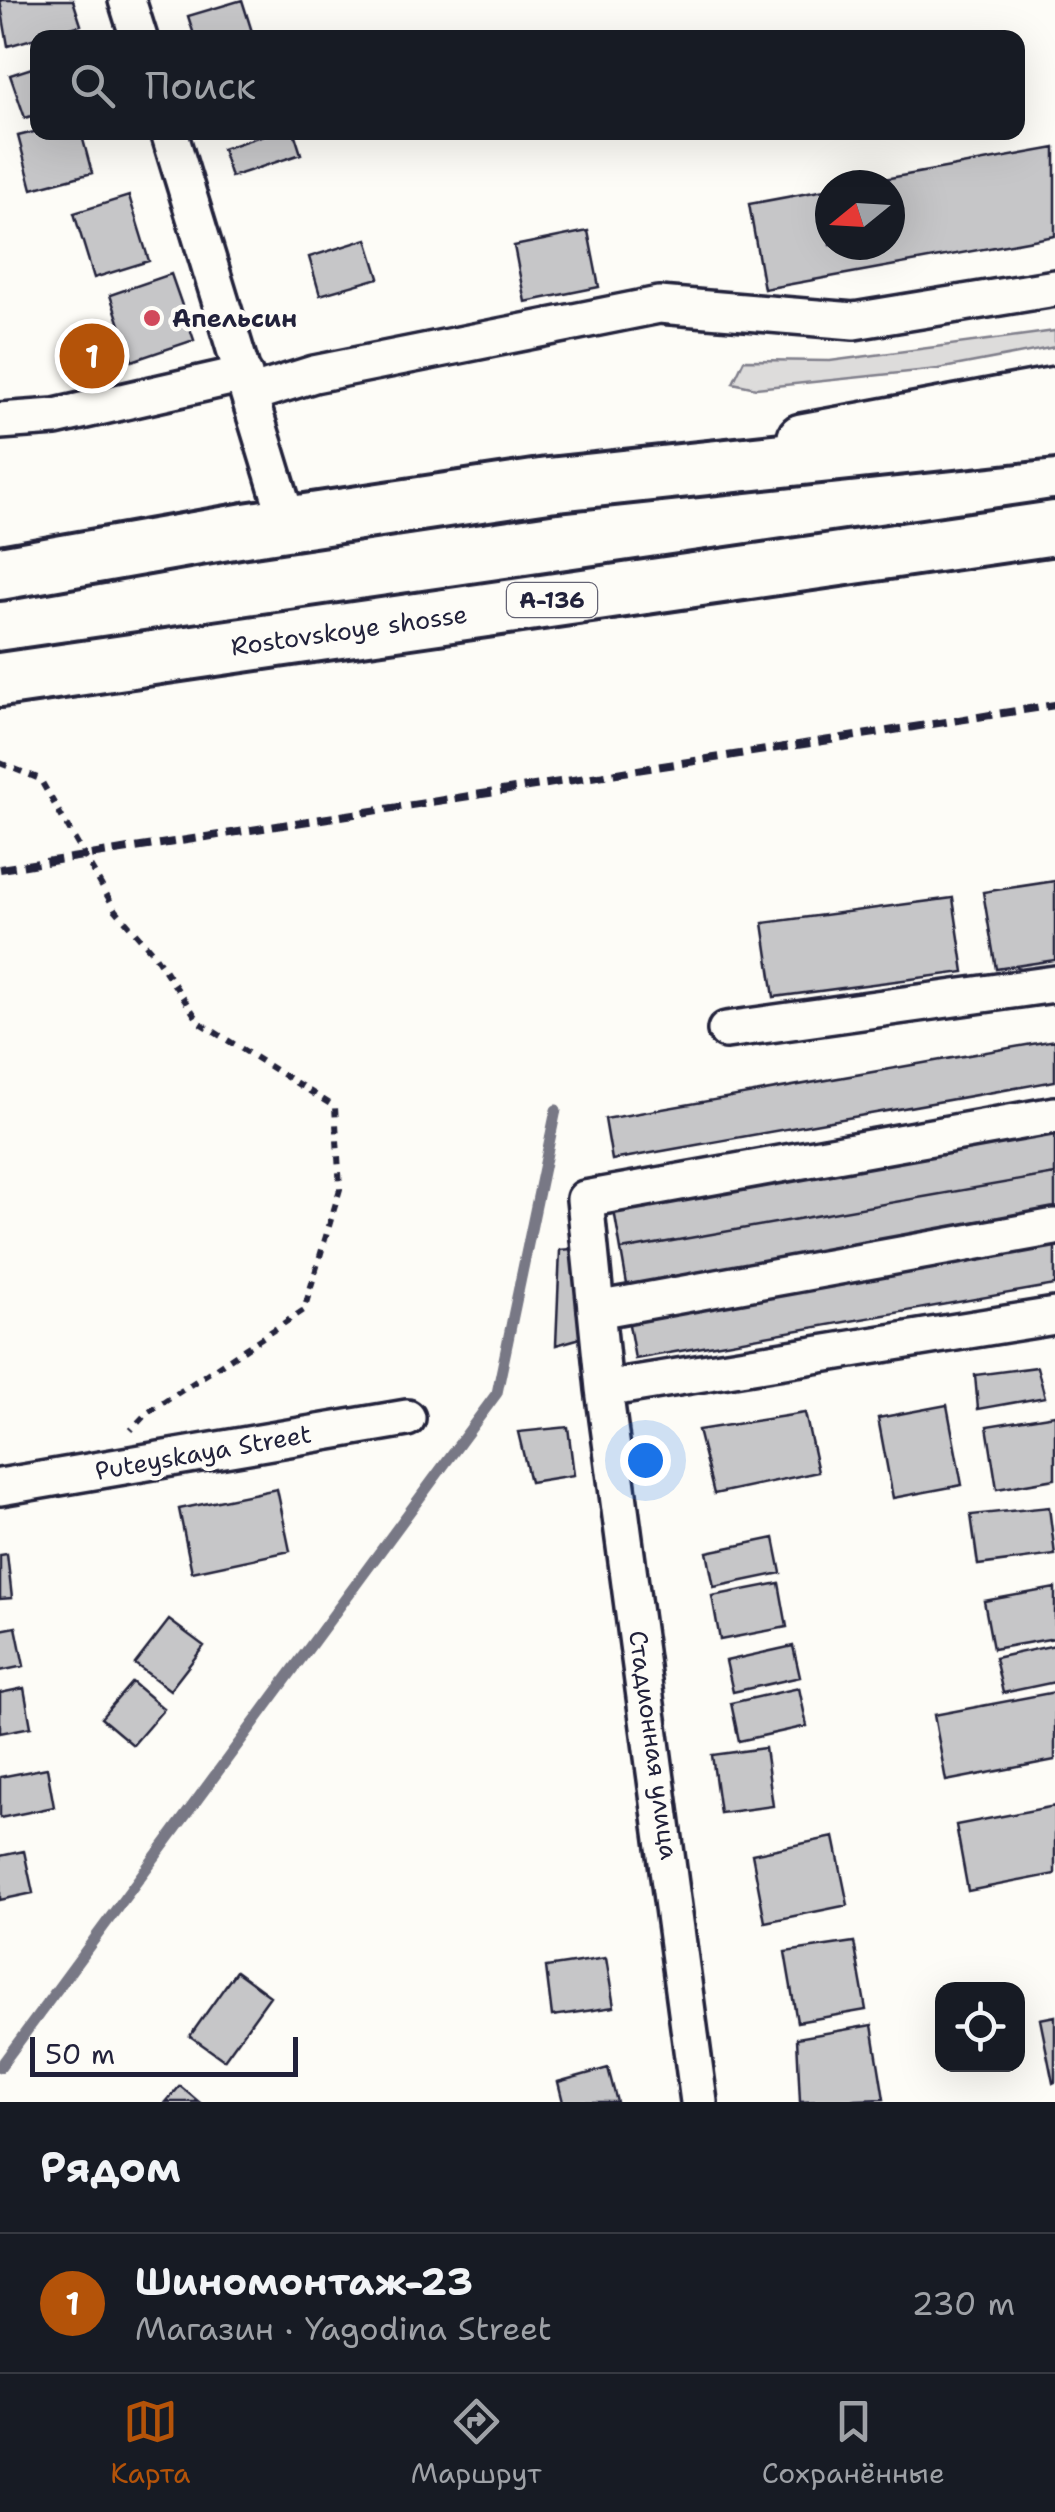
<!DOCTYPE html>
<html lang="ru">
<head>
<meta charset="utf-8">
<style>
	body { margin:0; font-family:"Shantell Sans",sans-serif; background:#20242c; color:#f1f3f6 }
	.controls { position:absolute; right:30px; bottom:30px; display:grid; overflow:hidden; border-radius:20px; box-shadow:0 10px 40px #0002 }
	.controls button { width:90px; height:90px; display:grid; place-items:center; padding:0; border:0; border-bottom:2px solid #363941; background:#171b24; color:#f1f3f6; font:50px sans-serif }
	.compass { position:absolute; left:815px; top:170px; width:90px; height:90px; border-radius:50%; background:#171b24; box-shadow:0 10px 40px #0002; rotate:252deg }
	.scale { position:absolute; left:30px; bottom:25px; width:268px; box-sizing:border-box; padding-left:10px; border:5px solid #22223b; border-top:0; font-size:28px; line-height:35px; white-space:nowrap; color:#22223b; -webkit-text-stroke:8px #fdfcf7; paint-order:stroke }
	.you { position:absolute; left:645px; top:1460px; width:35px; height:35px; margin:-25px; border:8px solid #fff; border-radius:50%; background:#1a73e8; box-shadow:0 0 0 15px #1a73e833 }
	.badge { display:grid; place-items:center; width:65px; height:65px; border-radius:50%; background:#b45309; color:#fff; font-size:32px; font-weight:700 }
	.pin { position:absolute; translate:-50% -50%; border:5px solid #fff; box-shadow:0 2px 10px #0006 }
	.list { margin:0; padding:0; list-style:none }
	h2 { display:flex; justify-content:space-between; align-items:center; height:130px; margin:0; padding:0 40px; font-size:42px }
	h2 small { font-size:32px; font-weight:400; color:#9ea1a6 }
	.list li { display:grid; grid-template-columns:65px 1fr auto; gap:30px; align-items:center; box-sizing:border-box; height:140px; padding:0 40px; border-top:2px solid #363941 }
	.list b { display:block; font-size:38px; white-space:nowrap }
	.list p { margin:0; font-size:32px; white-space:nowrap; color:#9ea1a6 }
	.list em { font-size:32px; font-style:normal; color:#9ea1a6 }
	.icon { flex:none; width:55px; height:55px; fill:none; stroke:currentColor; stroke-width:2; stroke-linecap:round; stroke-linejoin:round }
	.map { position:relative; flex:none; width:1055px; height:2102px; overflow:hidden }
	.search { position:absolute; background:#171b24; box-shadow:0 10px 40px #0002; left:30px; right:30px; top:30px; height:110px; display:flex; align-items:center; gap:25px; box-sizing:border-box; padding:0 35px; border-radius:20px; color:#9ea1a6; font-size:38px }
	.sheet { height:270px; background:#171b24 }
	nav { display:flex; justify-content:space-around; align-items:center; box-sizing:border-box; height:140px; border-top:2px solid #363941; background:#171b24; font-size:28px; color:#9ea1a6 }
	nav a { display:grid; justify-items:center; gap:5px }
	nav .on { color:#b45309 }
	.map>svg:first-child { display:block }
	.green { fill:#dddcdb; stroke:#807f8b; stroke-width:2.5 }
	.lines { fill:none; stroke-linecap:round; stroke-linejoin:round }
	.stream { stroke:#787885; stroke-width:11 }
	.building { fill:#c6c6c8; stroke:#22223b; stroke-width:2.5 }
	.minor-casing { stroke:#22223b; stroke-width:42 }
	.major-casing { stroke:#22223b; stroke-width:52 }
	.highway-casing { stroke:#22223b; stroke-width:60 }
	.path { stroke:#22223b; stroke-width:6; stroke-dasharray:8 8; stroke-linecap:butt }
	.minor { stroke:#fdfcf7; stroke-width:35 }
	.major { stroke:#fdfcf7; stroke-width:45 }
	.highway { stroke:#fdfcf7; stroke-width:52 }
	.rail { stroke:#22223b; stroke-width:8; stroke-dasharray:15 8; stroke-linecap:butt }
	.poi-dot { fill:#d1495b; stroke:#fdfcf7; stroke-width:4 }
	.labels { text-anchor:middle; stroke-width:9; stroke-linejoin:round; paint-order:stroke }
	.shield { fill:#fdfcf7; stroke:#646373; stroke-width:2.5 }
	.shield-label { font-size:22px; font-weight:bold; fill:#22223b }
	.poi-label { font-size:25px; font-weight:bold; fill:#22223b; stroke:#fdfcf7; text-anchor:start }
	.street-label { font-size:25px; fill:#22223b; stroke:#fdfcf7 }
</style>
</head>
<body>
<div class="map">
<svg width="1055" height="2102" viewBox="0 0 1055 2102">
	<rect width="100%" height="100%" fill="#fdfcf7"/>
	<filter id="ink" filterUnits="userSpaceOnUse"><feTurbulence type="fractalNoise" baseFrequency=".01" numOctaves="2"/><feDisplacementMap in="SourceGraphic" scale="20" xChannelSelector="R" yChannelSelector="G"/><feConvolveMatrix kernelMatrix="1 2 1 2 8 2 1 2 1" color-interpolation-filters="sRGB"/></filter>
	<g filter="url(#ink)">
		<path class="green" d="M 1055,331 L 1055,347 L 938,369 L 756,388 L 733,383 L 744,360 L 830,361 Z"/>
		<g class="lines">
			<path class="stream" d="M 0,2067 L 497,1393 L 556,1110"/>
		</g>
		<path class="building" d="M 0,0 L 73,0 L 81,25 L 8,46 Z
			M 242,0 L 254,38 L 195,38 L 188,16 Z
			M 38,66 L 38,114 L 25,118 L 10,75 Z
			M 38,131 L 81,132 L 92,173 L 32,189 L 18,136 Z
			M 273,132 L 294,132 L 301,154 L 231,177 L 222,149 Z
			M 1055,148 L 1055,236 L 764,289 L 749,204 L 830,189 L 830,245 L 890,245 L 890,185 L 851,185 Z
			M 129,196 L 149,261 L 94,278 L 74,213 Z
			M 588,231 L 599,287 L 525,302 L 514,246 Z
			M 367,239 L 379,278 L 320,295 L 309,257 Z
			M 171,274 L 194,340 L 132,361 L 110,295 Z
			M 111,336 L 120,360 L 73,376 L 65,352 Z
			M 1055,881 L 1055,960 L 996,969 L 983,892 Z
			M 953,898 L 964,972 L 774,997 L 763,923 Z
			M 1055,1040 L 1055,1081 L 612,1160 L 605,1119 Z
			M 1055,1133 L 1055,1174 L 621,1250 L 614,1210 Z
			M 1055,1174 L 1055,1215 L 628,1290 L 621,1250 Z
			M 1055,1244 L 1055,1285 L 635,1359 L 628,1319 Z
			M 583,1248 L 588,1336 L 556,1345 L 560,1250 Z
			M 1037,1367 L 1045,1397 L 978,1409 L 975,1375 Z
			M 947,1405 L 962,1485 L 893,1498 L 878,1418 Z
			M 805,1413 L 818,1472 L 714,1494 L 698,1430 Z
			M 1055,1415 L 1055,1479 L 997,1489 L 987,1426 Z
			M 568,1427 L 574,1475 L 530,1482 L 518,1432 Z
			M 277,1489 L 290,1551 L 192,1572 L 179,1509 Z
			M 1049,1507 L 1055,1555 L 978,1565 L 971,1515 Z
			M 774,1538 L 781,1573 L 714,1587 L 707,1552 Z
			M 7,1554 L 12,1598 L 0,1599 L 0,1555 Z
			M 779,1583 L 787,1627 L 720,1640 L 712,1596 Z
			M 1055,1588 L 1055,1638 L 993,1649 L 984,1601 Z
			M 169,1620 L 204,1646 L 170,1690 L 135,1664 Z
			M 16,1627 L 24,1666 L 0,1671 L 0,1630 Z
			M 1055,1645 L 1055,1682 L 1003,1693 L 995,1658 Z
			M 793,1646 L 800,1677 L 733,1692 L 726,1661 Z
			M 132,1682 L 164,1709 L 133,1745 L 101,1718 Z
			M 24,1688 L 31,1727 L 0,1733 L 0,1693 Z
			M 799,1688 L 807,1726 L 739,1741 L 731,1703 Z
			M 1055,1692 L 1055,1760 L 946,1781 L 934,1715 Z
			M 765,1748 L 773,1806 L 720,1813 L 712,1755 Z
			M 47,1768 L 54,1807 L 0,1818 L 0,1777 Z
			M 1055,1806 L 1055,1874 L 968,1891 L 956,1825 Z
			M 834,1837 L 848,1905 L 765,1922 L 752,1854 Z
			M 24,1851 L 33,1893 L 0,1900 L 0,1856 Z
			M 854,1942 L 866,2010 L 797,2022 L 785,1952 Z
			M 606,1958 L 614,2007 L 552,2016 L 546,1967 Z
			M 236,1971 L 270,1996 L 224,2060 L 190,2036 Z
			M 1055,2016 L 1055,2082 L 1053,2083 L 1040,2019 Z
			M 872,2025 L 884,2099 L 800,2102 L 797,2038 Z
			M 608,2068 L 617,2102 L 563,2102 L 558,2082 Z
			M 180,2086 L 199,2102 L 166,2102 Z"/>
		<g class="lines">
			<g class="minor-casing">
				<path id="minor" d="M 127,0 L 139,38
					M 169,132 L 288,523
					M 250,394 L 314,374 L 659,305 L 854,321 L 1055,288
					M 0,421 L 55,417 L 244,374
					M 726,1030 L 1055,984
					M 596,1310 L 1055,1227
					M 604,1389 L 1055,1316
					M 0,1487 L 407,1418
					M 699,2102 L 604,1389 L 585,1199 L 1055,1115"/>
			</g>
			<g class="major-casing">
				<path id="major" d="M 801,437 L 1055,390"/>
			</g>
			<g class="highway-casing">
				<path id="highway" d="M 0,573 L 245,530 L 548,485 L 1055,431
					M 0,680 L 1055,528"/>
			</g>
			<path class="path" d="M 0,763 L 40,779 L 115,909 L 153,953 L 200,1023 L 335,1107 L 340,1189 L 304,1310 L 146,1414 L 131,1430"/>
			<use href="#minor" class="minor"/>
			<use href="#major" class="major"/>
			<use href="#highway" class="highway"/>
			<path class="rail" d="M 0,869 L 1055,705"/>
		</g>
	</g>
	<circle class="poi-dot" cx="152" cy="318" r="10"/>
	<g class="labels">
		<rect class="shield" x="507" y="583" width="90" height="34" rx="8"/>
		<g class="shield-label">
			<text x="552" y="608">А-136</text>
		</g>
		<g class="poi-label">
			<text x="172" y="327">Апельсин</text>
		</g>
		<g class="street-label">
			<text transform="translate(349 630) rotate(-8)" y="9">Rostovskoye shosse</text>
			<text transform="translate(203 1452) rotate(-10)" y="9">Puteyskaya Street</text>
			<text transform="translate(654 1745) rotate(82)" y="9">Стадионная улица</text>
		</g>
	</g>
</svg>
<div class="controls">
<button><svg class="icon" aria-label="locate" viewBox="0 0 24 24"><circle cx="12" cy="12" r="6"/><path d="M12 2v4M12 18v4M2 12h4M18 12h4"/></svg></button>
</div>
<svg class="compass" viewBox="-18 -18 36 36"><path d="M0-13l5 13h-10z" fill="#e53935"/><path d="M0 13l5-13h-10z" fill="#9ea1a6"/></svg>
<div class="scale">50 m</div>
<div class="you"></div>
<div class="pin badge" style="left:92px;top:356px">1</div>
<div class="search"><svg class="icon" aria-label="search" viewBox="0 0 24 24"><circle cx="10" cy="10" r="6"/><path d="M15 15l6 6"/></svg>Поиск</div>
</div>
<section class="sheet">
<h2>Рядом<small></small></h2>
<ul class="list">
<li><span class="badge">1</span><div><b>Шиномонтаж-23</b><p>Магазин · Yagodina Street</p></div><em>230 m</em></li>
</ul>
</section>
<nav>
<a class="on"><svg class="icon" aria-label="map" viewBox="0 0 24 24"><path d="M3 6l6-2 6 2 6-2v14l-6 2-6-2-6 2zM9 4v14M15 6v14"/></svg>Карта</a>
<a><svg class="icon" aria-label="directions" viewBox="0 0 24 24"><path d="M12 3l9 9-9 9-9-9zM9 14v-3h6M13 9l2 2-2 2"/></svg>Маршрут</a>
<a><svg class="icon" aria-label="saved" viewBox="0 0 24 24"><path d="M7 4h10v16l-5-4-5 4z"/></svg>Сохранённые</a>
</nav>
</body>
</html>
